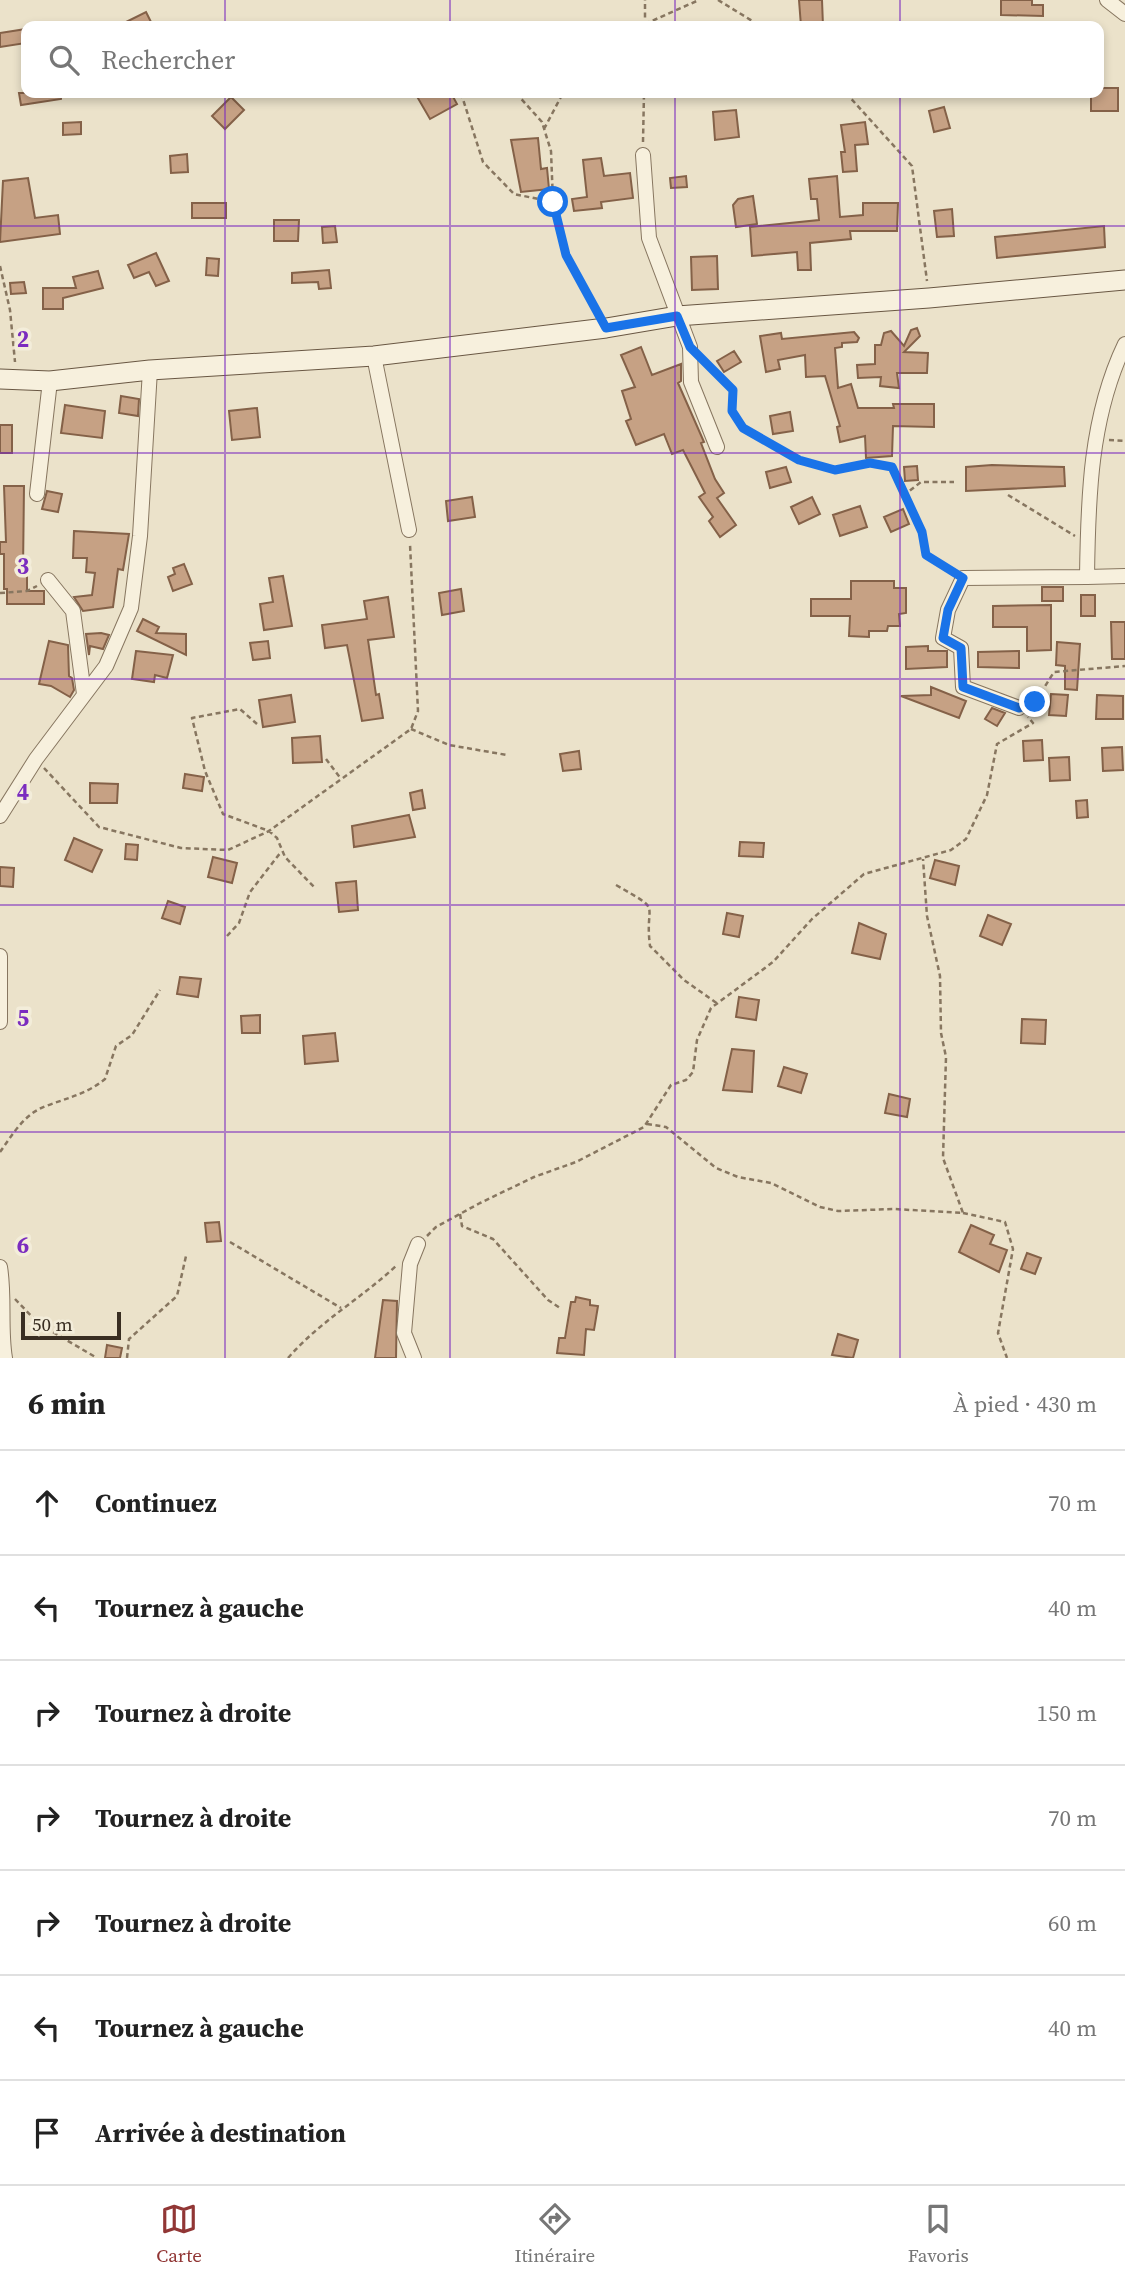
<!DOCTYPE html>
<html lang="fr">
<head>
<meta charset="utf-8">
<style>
	body { margin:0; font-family:"Source Serif 4",serif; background:#f6f6f6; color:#222 }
	.scale { position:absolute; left:21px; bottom:18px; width:100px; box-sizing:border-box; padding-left:7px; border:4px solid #392e22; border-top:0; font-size:19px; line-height:24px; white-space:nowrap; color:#392e22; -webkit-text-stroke:5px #f3edda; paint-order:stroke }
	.stop { position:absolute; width:21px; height:21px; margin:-16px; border:5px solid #1a73e8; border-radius:50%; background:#fff }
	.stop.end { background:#1a73e8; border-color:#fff; box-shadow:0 2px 7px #0008 }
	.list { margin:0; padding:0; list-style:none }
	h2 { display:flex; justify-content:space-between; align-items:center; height:91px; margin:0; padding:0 28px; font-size:30px }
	h2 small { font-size:23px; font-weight:400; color:#767676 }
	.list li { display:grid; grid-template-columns:46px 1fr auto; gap:21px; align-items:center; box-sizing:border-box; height:105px; padding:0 28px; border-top:2px solid #e0e0e0 }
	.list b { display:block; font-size:26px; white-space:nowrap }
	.list em { font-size:23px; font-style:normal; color:#767676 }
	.icon { flex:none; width:38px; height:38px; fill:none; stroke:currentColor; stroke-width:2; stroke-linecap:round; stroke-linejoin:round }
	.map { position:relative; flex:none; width:1125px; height:1358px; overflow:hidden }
	.search { position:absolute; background:#fff; box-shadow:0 4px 10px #0003; left:21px; right:21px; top:21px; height:77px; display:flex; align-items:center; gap:18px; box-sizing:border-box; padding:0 24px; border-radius:14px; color:#767676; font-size:26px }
	.sheet { height:826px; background:#fff }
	nav { display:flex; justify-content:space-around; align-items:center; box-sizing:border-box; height:98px; border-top:2px solid #e0e0e0; background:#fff; font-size:19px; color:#767676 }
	nav a { display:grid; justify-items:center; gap:4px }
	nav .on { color:#913635 }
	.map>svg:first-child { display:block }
	.building { fill:#c6a184; stroke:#846148; stroke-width:2 }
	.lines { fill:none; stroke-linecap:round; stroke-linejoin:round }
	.minor-casing { stroke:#877660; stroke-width:16 }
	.secondary-casing { stroke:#695743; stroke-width:21 }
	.path { stroke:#877660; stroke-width:2.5; stroke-dasharray:5 3.5; stroke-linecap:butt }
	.minor { stroke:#f7f0dd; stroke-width:14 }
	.secondary { stroke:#f7f0dd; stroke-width:19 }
	.route { stroke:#1a73e8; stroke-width:9 }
	.grid { fill:none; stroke:#7b2cbf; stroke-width:2; stroke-opacity:0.55 }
	.grid-label { font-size:23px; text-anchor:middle; font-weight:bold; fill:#7b2cbf; stroke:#f3edda; stroke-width:7; stroke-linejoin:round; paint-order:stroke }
</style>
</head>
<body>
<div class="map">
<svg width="1125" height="1358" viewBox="0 0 1125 1358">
	<rect width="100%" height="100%" fill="#ebe2ca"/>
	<path class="building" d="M 799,0 L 822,0 L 823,26 L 801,26 Z
		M 1001,0 L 1032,0 L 1032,5 L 1043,5 L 1043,16 L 1001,15 Z
		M 146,12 L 153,26 L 118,26 Z
		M 26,29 L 26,43 L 0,47 L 0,33 Z
		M 1099,88 L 1118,88 L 1118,111 L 1091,111 L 1091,93 L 1099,93 Z
		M 19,93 L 61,93 L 61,99 L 21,105 Z
		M 415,93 L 451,93 L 457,104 L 430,119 Z
		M 231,97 L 244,110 L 225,129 L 212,116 Z
		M 944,107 L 950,128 L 934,132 L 929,111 Z
		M 736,110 L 739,137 L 715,140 L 713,112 Z
		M 81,122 L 81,134 L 63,135 L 63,123 Z
		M 865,122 L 868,144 L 855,145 L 857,171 L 843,172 L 841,152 L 845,152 L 841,125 Z
		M 538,138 L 541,169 L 547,168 L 549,189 L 521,192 L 511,140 Z
		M 187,154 L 188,172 L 171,173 L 170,156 Z
		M 601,158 L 604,176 L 630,173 L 633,198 L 601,202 L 602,208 L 574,211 L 572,199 L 587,197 L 583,160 Z
		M 686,176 L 687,187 L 671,188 L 670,178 Z
		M 837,176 L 840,217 L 863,215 L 863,203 L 898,203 L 897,231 L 850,231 L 851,239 L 810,243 L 811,270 L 798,270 L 797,252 L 752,256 L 750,227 L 819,220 L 817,199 L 811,199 L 809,179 Z
		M 28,178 L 35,218 L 58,215 L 60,234 L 0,242 L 3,181 Z
		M 753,196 L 757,224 L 736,227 L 733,205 L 738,199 Z
		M 192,203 L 226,203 L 226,218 L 192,218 Z
		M 952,209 L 954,236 L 937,237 L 934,211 Z
		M 274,220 L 299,220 L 298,241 L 274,241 Z
		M 335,226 L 337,242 L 323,243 L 322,227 Z
		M 1104,226 L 1105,247 L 997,258 L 995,237 Z
		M 156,253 L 169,281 L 156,286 L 149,272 L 134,278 L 128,265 Z
		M 717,256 L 718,289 L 692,290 L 691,257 Z
		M 207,258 L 219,259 L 218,276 L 206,275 Z
		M 329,270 L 331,288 L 319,289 L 318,282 L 292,283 L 292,273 Z
		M 98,271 L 103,288 L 63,298 L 63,309 L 43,309 L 43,288 L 76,288 L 73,277 Z
		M 24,282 L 26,293 L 11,294 L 10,283 Z
		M 917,328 L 920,336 L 904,352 L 928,353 L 927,373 L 897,373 L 899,388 L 880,386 L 881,377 L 858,378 L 857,365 L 875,364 L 875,345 L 881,345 L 884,333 L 891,331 L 904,346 L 911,330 Z
		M 854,332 L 859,338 L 857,342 L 842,343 L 842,347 L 835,348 L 838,388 L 851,384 L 858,408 L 894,408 L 893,404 L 934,404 L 934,427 L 893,426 L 892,456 L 866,458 L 865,436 L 840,442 L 837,427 L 840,426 L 825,376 L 806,377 L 805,355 L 778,360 L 780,369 L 766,372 L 760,336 L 781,333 L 782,339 Z
		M 641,347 L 652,375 L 681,364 L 681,381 L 678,383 L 704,442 L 701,443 L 715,479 L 724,493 L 717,498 L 736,525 L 720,537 L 709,521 L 713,517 L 699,497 L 705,493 L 683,450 L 672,454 L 664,434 L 636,445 L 626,421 L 631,419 L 622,391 L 635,387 L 621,355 Z
		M 734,351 L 741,362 L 724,372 L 717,361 Z
		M 121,396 L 139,399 L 138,416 L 119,413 Z
		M 65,405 L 105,411 L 102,438 L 61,433 Z
		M 257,408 L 260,437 L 232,440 L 229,411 Z
		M 790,412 L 793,431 L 773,434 L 770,416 Z
		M 0,425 L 12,425 L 12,453 L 0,453 Z
		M 992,465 L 1064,467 L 1065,486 L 966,491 L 966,467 Z
		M 917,466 L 918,480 L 905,481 L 904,467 Z
		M 786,467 L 791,482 L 770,488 L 766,472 Z
		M 4,486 L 24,486 L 23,571 L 27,571 L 27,591 L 44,591 L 44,604 L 7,604 L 7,589 L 4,589 L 4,554 L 0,554 L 0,542 L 6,542 Z
		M 47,491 L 62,494 L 58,512 L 42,509 Z
		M 472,497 L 475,517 L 448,521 L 446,501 Z
		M 812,497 L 820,514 L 799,524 L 791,507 Z
		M 860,506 L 867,527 L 840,536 L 833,515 Z
		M 903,509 L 909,524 L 891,532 L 884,517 Z
		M 74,531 L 129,534 L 123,570 L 118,569 L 113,607 L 83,611 L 74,597 L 92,595 L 95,573 L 86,572 L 87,558 L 73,558 Z
		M 184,564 L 192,584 L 173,591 L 168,577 L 175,574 L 173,568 Z
		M 283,576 L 292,626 L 264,630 L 260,604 L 273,602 L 269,578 Z
		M 851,581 L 894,581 L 894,588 L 906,588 L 906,613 L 899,614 L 900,626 L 888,626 L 887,631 L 869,631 L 869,637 L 849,636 L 850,616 L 811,616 L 811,599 L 851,599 Z
		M 1042,587 L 1063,587 L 1063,601 L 1042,601 Z
		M 461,589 L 464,611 L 442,615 L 439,593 Z
		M 1081,595 L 1095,595 L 1095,616 L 1081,616 Z
		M 388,597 L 394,637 L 368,640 L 376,695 L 379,694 L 383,718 L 362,721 L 347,645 L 325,648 L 322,625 L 367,619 L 364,601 Z
		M 1051,605 L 1051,650 L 1027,651 L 1027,627 L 993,627 L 993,606 Z
		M 143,619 L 159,627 L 156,633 L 186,634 L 186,655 L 137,631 Z
		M 1111,622 L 1125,622 L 1125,659 L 1112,659 Z
		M 101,633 L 109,635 L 103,649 L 90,646 L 89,655 L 86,634 Z
		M 49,641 L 68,645 L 69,676 L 72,678 L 74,690 L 70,697 L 51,686 L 39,684 Z
		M 268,641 L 270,658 L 253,660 L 250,643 Z
		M 1057,642 L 1080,644 L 1077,690 L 1065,689 L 1065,666 L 1056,665 Z
		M 928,646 L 928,651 L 947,651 L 947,667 L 906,669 L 906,647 Z
		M 136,651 L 173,655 L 167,678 L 155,675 L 154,682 L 132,679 Z
		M 1019,651 L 1019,668 L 978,667 L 978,652 Z
		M 931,687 L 966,701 L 959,718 L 901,696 L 931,695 Z
		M 1051,694 L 1068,695 L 1066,716 L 1049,715 Z
		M 291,695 L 295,722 L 263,727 L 259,700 Z
		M 1097,695 L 1123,696 L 1123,719 L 1096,719 Z
		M 992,708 L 1005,713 L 997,726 L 985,719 Z
		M 320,736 L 322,762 L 293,763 L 292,738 Z
		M 1042,740 L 1043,760 L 1024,761 L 1023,741 Z
		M 1122,747 L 1123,770 L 1103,771 L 1102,748 Z
		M 579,751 L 581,769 L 563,771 L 560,754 Z
		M 1069,757 L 1070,780 L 1050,781 L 1049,758 Z
		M 185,774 L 204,777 L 202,791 L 183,788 Z
		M 90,783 L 118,784 L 117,803 L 90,803 Z
		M 422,790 L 425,808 L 413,810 L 410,793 Z
		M 1087,800 L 1088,817 L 1077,818 L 1076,801 Z
		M 409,815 L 415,837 L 354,847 L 352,826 Z
		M 74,838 L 102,850 L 92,872 L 65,860 Z
		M 740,842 L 764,843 L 763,857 L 739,856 Z
		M 126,844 L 138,845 L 137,860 L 125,859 Z
		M 213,857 L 237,863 L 232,883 L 208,877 Z
		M 935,860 L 959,866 L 955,885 L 930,878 Z
		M 0,867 L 14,868 L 13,887 L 0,886 Z
		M 356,881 L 358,910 L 339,912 L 336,883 Z
		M 168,901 L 185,907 L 180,924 L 162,918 Z
		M 727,913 L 743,916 L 739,937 L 723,934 Z
		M 988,915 L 1011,924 L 1002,945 L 980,936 Z
		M 859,923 L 886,934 L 880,959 L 852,953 Z
		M 180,977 L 201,979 L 198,997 L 177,994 Z
		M 739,997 L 759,1000 L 756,1020 L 736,1017 Z
		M 260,1015 L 260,1033 L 242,1033 L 241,1016 Z
		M 1022,1019 L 1046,1020 L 1045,1044 L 1021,1043 Z
		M 335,1033 L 338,1061 L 305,1064 L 303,1036 Z
		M 732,1049 L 754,1051 L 752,1092 L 723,1090 Z
		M 784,1067 L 807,1074 L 801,1093 L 778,1086 Z
		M 889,1094 L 910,1099 L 907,1117 L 885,1113 Z
		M 219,1222 L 221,1241 L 207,1242 L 205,1223 Z
		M 971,1225 L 994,1235 L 990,1244 L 1007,1250 L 999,1272 L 959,1252 Z
		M 1027,1253 L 1041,1258 L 1035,1274 L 1021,1269 Z
		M 576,1297 L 590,1300 L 590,1305 L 598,1306 L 594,1330 L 586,1329 L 584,1355 L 557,1353 L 559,1338 L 565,1338 L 571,1302 L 575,1302 Z
		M 383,1300 L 397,1301 L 396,1358 L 375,1358 Z
		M 838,1334 L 858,1340 L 853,1358 L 832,1355 Z
		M 107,1345 L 122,1348 L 120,1358 L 105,1358 Z"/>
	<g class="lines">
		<g class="minor-casing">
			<path id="minor" d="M 1107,0 L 1125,14
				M 643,155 L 649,238 L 690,347 L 691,382 L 717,447
				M 1125,344 C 1090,417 1088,498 1087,577 L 1125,576
				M 374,356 L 409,530
				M 37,494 L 50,381
				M 48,580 L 73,611 L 84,694
				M 1019,708 L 963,687 L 961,648 L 943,638 L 948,610 L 963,578 L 1087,577
				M 0,816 L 36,759 L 106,666 L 131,608 L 140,536 L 150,370
				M 0,956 L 0,1022
				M 0,1267 C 5,1297 0,1329 5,1358
				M 414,1358 L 404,1333 L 410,1264 L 418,1244"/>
		</g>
		<g class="secondary-casing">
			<path id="secondary" d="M 0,379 L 50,381 L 150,370 L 374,356 L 606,328 L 677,316 L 929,298 L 1125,280"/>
		</g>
		<path class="path" d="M 718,0 L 754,22
			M 645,24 L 699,0
			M 645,26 L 645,0
			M 461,93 L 483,162 L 514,194 L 553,202
			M 516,93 L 542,122 L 551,151 L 553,202 L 566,255 L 598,313
			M 846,93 L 912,166 L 927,281
			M 544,129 L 563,93
			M 643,142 L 644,93
			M 0,266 L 10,310 L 15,362
			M 705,362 L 732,390 L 732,411 L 743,428 L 799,460 L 835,470 L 870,463 L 892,467 L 903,496
			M 1109,440 L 1125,441
			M 1008,495 L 1075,536
			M 951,570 L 926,555 L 922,532 L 903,496 L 921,482 L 954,482
			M 0,593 L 27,591 L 37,586
			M 1029,704 L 1035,702 L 1054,672 L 1125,666
			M 257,724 L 240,709 L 192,718 L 205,771 L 223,814 L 269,831 L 277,838 L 285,857 L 315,888
			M 411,729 L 449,745 L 507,755
			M 326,759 L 341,779
			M 44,768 L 99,827 L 181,848 L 228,850 L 269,831 L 411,729 L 418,711 L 410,544
			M 616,885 C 665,913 644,900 650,946 L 684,980 L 718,1004
			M 227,936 L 239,923 L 250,892 L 281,852
			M 647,1124 L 666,1127 L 716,1168 L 738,1177 L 771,1183 L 820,1207 L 838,1211 L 894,1209 L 963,1213 L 943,1158 L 946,1057 L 941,1033 L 940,976 L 927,916 L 923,859
			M 0,1152 C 13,1134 24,1114 46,1106 C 67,1098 87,1094 105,1079 L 116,1046 L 132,1035 L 160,990
			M 963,1213 L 1005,1222 L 1013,1249 L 998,1333 L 1007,1358
			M 460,1214 L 462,1226 L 493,1239 L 548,1300 L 560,1308
			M 427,1236 L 436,1227 L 480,1203 L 534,1177 L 576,1162 L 644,1127 L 671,1085 L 686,1080 L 693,1072 L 697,1040 L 711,1008 L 773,962 L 812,919 L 864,874 L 951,850 L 966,839 L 987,795 L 997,744 L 1033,723 L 1028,717
			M 230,1242 L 341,1308
			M 15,1299 L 39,1324 L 97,1358
			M 127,1358 L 129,1339 L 177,1296 L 186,1256
			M 288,1358 C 320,1321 362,1298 397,1265"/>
		<use href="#minor" class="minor"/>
		<use href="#secondary" class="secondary"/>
	</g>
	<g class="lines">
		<path class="route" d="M 553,202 L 566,255 L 606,328 L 677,316 L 690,347 L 733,390 L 732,411 L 743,428 L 799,460 L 835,470 L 870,463 L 892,467 L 922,532 L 926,555 L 963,578 L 948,610 L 943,638 L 961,648 L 963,687 L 1019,708 L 1035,702"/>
	</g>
	<path class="grid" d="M 225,0 L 225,26M 450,0 L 450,26M 675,0 L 675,26M 900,0 L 900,26M 225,93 L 225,1358M 450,93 L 450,1358M 675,93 L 675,1358M 900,93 L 900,1358M 0,226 L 1125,226M 0,453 L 1125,453M 0,679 L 1125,679M 0,905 L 1125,905M 0,1132 L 1125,1132"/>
	<g class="grid-label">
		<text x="23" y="347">2</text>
		<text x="23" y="574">3</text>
		<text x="23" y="800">4</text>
		<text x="23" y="1026">5</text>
		<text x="23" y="1253">6</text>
	</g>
</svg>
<div class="scale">50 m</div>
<div class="stop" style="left:553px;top:202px"></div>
<div class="stop end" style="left:1035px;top:702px"></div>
<div class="search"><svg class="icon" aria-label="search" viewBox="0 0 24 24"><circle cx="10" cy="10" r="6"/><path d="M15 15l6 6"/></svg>Rechercher</div>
</div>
<section class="sheet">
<h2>6 min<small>À pied · 430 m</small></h2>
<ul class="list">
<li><svg class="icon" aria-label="ahead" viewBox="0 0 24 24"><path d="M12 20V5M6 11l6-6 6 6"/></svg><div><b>Continuez</b></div><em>70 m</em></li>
<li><svg class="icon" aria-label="left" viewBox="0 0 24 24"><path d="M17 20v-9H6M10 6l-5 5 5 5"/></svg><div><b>Tournez à gauche</b></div><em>40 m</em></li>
<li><svg class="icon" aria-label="right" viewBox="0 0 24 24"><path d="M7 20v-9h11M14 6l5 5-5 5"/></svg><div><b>Tournez à droite</b></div><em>150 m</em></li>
<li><svg class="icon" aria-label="right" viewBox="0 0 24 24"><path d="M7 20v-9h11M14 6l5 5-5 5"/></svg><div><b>Tournez à droite</b></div><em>70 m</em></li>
<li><svg class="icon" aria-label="right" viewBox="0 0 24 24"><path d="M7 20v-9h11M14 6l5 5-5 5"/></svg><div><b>Tournez à droite</b></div><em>60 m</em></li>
<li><svg class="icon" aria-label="left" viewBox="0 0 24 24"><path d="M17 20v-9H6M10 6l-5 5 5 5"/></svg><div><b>Tournez à gauche</b></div><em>40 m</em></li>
<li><svg class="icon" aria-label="arrive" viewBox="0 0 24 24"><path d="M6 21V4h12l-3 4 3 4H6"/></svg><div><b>Arrivée à destination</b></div></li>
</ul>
</section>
<nav>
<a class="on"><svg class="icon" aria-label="map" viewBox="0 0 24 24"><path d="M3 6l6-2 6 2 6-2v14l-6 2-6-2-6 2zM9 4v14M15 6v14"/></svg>Carte</a>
<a><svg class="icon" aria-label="directions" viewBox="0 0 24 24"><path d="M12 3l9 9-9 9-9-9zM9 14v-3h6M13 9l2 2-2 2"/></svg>Itinéraire</a>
<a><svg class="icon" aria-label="saved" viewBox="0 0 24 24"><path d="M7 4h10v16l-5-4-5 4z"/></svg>Favoris</a>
</nav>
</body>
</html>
